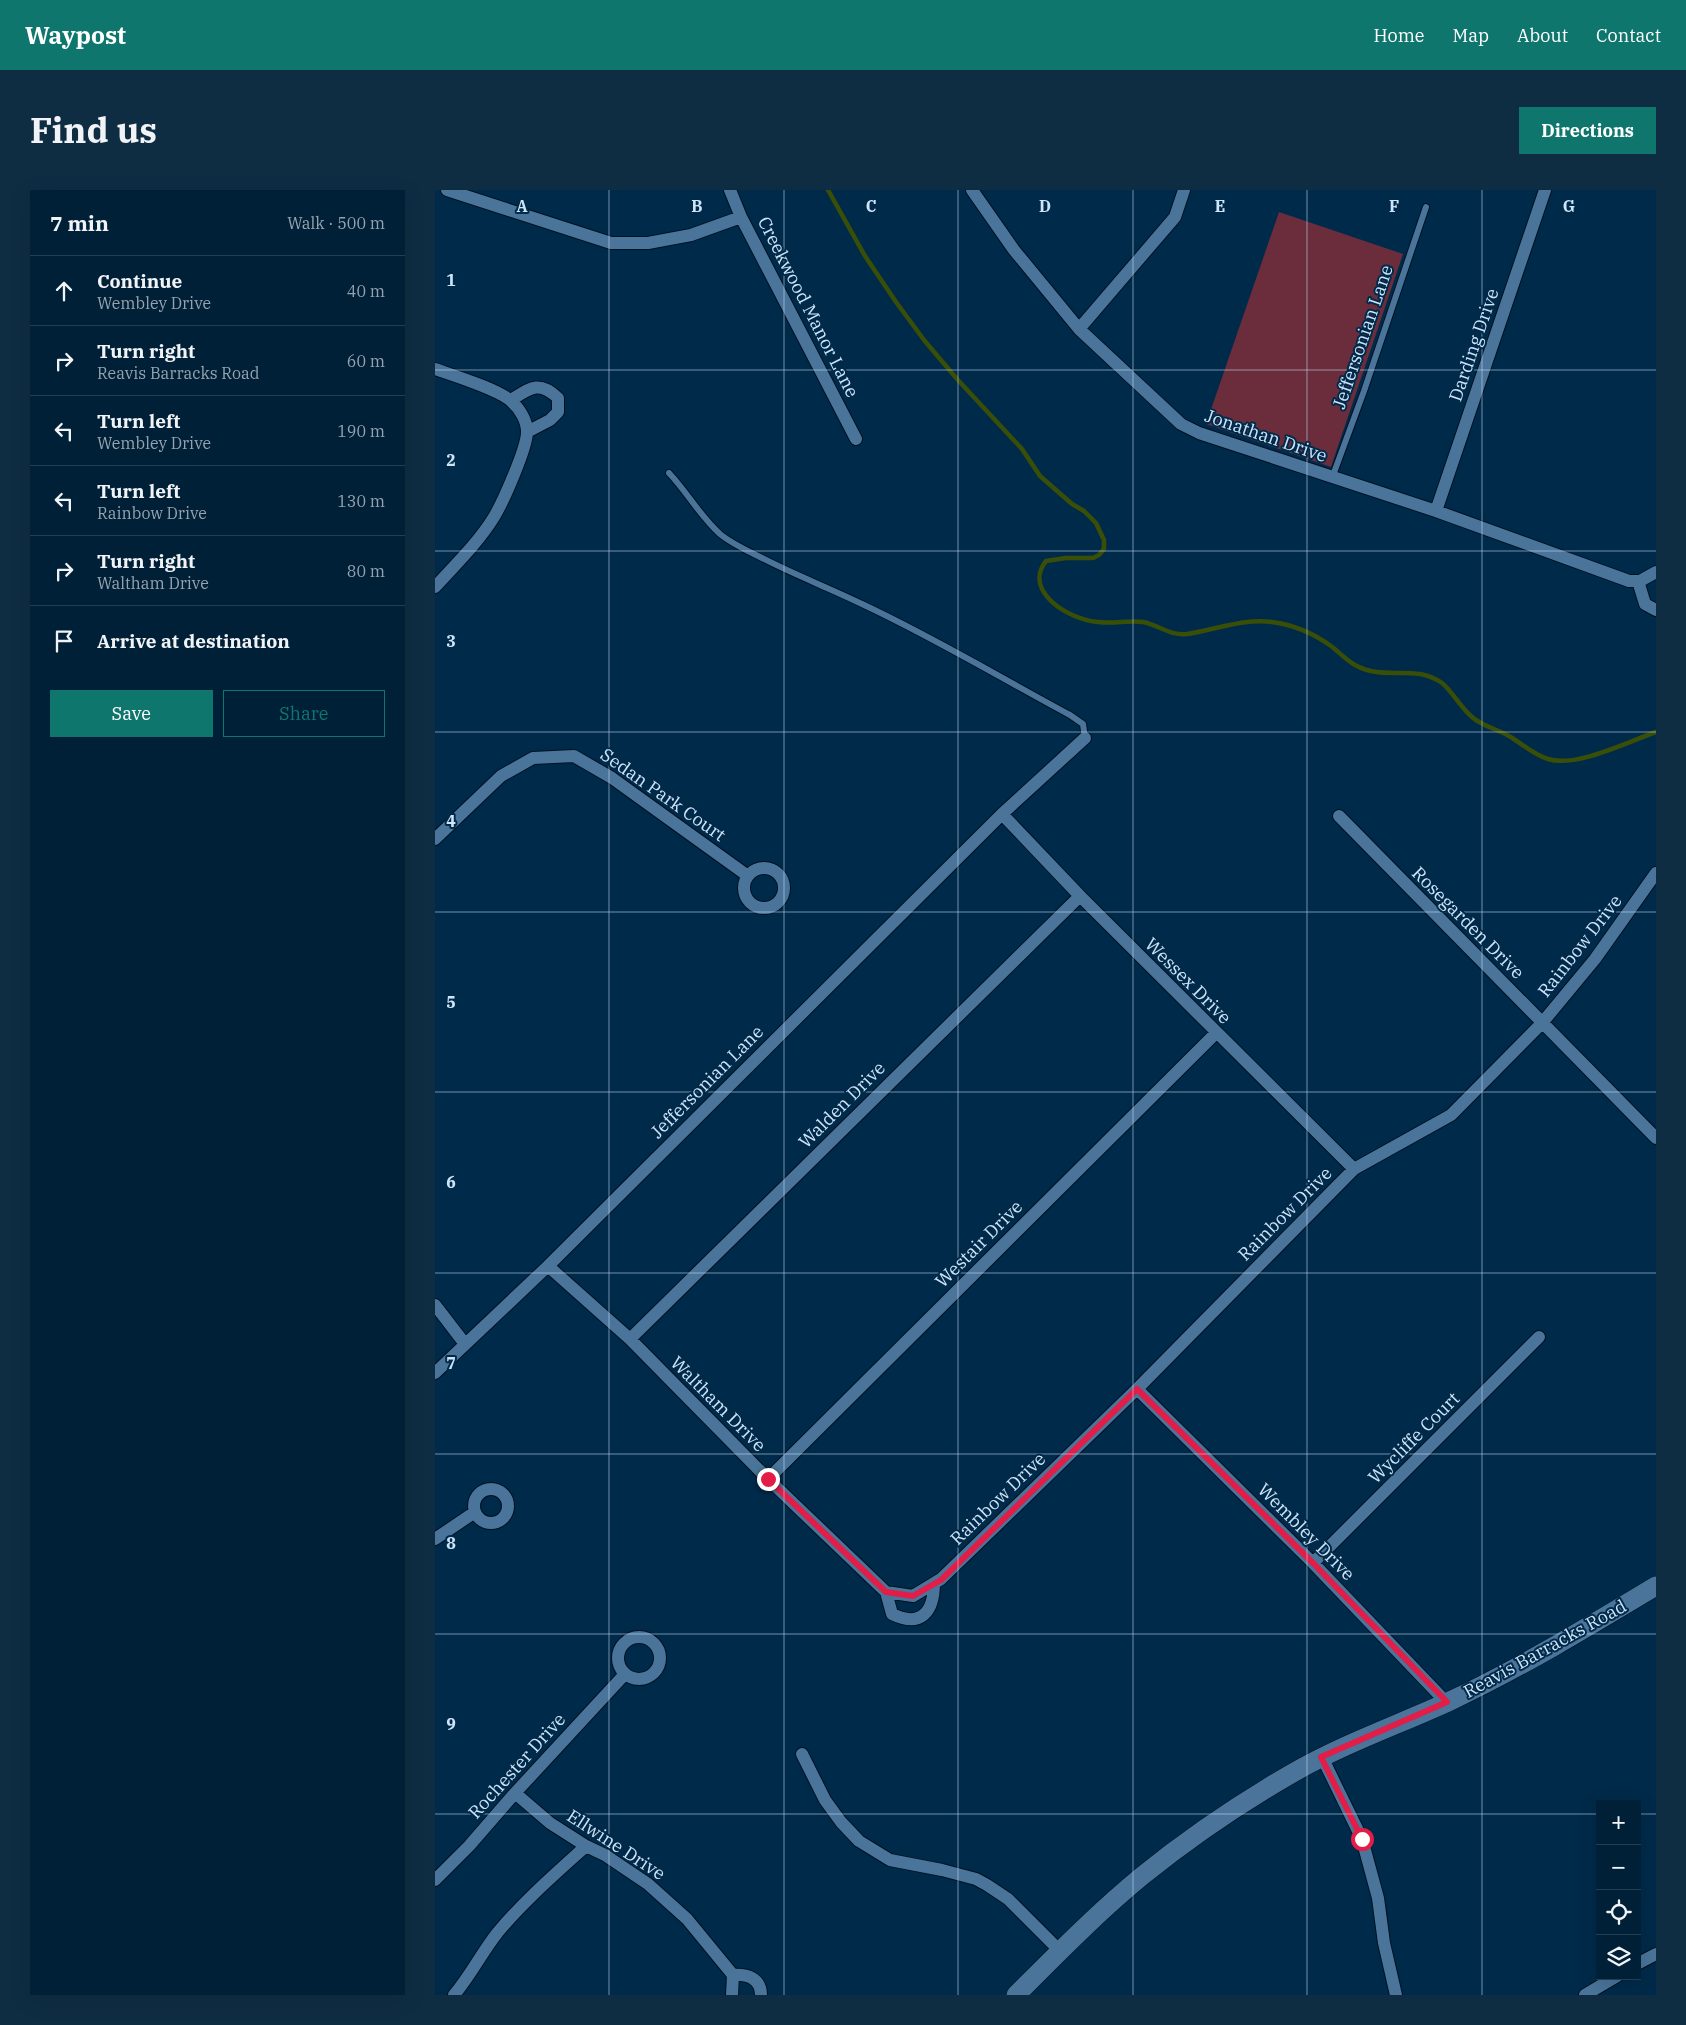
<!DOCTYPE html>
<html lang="en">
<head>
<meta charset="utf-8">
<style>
	body { margin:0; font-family:"IBM Plex Serif",serif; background:#0e2d43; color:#f1f3f6 }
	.controls { position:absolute; right:15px; bottom:15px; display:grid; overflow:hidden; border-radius:0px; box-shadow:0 5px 20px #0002 }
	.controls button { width:45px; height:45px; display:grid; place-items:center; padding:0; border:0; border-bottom:1px solid #223e53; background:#002038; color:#f1f3f6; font:25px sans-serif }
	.stop { position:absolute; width:15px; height:15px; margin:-11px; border:4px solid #e11d48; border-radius:50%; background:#fff }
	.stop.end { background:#e11d48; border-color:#fff; box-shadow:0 1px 5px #0008 }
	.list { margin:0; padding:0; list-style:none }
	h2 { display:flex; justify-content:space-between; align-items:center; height:65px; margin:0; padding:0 20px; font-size:21px }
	h2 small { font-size:16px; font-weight:400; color:#95a3ae }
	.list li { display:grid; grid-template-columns:32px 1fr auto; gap:15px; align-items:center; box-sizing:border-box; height:70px; padding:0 20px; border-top:1px solid #223e53 }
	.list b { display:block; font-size:19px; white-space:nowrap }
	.list p { margin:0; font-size:16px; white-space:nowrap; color:#95a3ae }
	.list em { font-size:16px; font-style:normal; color:#95a3ae }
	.actions { display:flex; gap:10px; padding:15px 20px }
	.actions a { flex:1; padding:11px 0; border:1px solid #0f766e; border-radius:0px; text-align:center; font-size:18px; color:#0f766e }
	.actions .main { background:#0f766e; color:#fff }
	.icon { flex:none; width:28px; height:28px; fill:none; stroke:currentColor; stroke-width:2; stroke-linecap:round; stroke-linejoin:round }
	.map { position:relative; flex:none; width:1221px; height:1805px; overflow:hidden; border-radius:0px }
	header { display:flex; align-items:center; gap:30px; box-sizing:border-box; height:70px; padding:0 25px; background:#0f766e; color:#fff }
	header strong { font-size:24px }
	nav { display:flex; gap:28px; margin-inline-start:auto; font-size:18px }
	.intro { display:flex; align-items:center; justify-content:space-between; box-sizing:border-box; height:120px; padding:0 30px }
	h1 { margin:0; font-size:35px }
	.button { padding:12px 22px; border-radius:0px; background:#0f766e; color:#fff; font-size:18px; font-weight:700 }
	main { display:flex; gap:30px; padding:0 30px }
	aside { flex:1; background:#002038; border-radius:0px; box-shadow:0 5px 20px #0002 }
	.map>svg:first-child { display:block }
	.green { fill:#6b2d3c }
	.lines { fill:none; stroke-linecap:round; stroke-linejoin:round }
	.stream { stroke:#394f07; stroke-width:4.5 }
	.service-casing { stroke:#001223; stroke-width:8 }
	.minor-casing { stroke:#001223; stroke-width:14 }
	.secondary-casing { stroke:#001223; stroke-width:20 }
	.service { stroke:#4a7499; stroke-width:6 }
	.minor { stroke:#4a7499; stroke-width:12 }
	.secondary { stroke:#4a7499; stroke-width:19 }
	.route { stroke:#e11d48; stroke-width:6 }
	.grid { fill:none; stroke:#cee4f9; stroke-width:1; stroke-opacity:0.55 }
	.labels { text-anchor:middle; stroke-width:4; stroke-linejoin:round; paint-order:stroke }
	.street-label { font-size:18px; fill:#cee4f9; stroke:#002a4a }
	.grid-label { font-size:16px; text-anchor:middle; font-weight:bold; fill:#cee4f9; stroke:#002a4a; stroke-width:4; stroke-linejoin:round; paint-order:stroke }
</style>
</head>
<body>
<header>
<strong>Waypost</strong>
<nav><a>Home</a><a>Map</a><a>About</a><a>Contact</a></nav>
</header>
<div class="intro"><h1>Find us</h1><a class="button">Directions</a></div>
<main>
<aside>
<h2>7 min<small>Walk · 500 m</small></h2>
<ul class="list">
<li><svg class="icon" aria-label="ahead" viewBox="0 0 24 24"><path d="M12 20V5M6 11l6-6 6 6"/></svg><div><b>Continue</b><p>Wembley Drive</p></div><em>40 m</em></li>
<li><svg class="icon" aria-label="right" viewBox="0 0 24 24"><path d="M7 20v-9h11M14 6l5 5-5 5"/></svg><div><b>Turn right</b><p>Reavis Barracks Road</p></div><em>60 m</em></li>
<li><svg class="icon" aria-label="left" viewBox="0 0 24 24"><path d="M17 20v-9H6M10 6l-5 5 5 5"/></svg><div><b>Turn left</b><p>Wembley Drive</p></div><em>190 m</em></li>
<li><svg class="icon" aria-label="left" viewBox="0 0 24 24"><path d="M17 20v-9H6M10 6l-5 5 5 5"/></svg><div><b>Turn left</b><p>Rainbow Drive</p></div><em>130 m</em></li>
<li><svg class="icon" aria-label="right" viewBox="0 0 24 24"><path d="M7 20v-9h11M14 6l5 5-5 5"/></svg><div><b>Turn right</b><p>Waltham Drive</p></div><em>80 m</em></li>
<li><svg class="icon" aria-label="arrive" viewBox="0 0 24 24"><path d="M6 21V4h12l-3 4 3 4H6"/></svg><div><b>Arrive at destination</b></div></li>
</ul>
<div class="actions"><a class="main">Save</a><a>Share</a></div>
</aside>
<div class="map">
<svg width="1221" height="1805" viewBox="0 0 1221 1805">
	<rect width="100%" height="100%" fill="#002a4a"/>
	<path class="green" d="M 844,22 L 968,64 L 896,277 L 771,234 Z"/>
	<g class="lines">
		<path class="stream" d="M 393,0 L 430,66 L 461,112 L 489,150 L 522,189 L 587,259 L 605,286 L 637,314 L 649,321 L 661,333 L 669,350 L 669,359 L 664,365 L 658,368 L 631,368 L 611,371 C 587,402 635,430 663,432 C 678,434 694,430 708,432 C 724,435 735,446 752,444 C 780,440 808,428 837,432 C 860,435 878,443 896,456 C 904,462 911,470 920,475 C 950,492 979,473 1007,493 C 1016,500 1026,518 1037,527 C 1047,536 1062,539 1074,546 C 1086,553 1099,565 1113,569 C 1141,578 1192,552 1221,542"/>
		<g class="service-casing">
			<path id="service" d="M 234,283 C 252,302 265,326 285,344 C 297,354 313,361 327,368 C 360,385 394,398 427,414 C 498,447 566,488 635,525 L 648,534 L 650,548
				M 897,288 L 929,201 L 991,17"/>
		</g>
		<g class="minor-casing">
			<path id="minor" d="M 12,0 L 176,53 L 213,53 L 256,45 L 306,27
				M 295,0 L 306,27 L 421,249
				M 537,0 L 579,60 L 644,139 L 746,234 L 764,243 L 1001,321 L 1194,391 L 1205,391 L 1221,382
				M 644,139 L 740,27 L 749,0
				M 0,179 C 17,185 66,200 77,212 C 85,219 92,231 92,242 C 92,258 68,312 59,327 C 43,353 20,375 0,397
				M 76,210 C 95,198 104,190 123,208 L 123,222 L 115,230 L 92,242
				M 1001,321 L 1110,0
				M 1203,391 L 1210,414 L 1221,420
				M 567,624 L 645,706 L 919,979
				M 904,626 L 1221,948
				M 0,649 L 66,586 L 98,568 L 139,566 L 177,588 L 313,686
				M309 698a20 20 0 1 1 40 0a20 20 0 1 1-40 0Z
				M 113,1076 L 195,1149 L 333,1289 L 451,1402 L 478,1406 L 506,1389 L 702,1199 L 919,979 L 1016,925 L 1107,833 L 1160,769 L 1221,683
				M 0,1115 L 30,1154
				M 195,1149 L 645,706
				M 0,1183 L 113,1076 L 567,624 L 650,548
				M 702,1199 L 878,1373 L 1011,1512
				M 333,1289 L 781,843
				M39 1316a17 17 0 1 1 34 0a17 17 0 1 1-34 0Z
				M 0,1349 L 40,1322
				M 878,1373 L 1104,1147
				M 451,1402 L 457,1424 C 486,1438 499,1422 499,1393
				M183 1468a21 21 0 1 1 42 0a21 21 0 1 1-42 0Z
				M 367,1564 L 390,1610 L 406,1632 L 424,1651 L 455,1670 L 507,1680 L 541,1689 L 552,1695 L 573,1709 L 625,1761
				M 887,1567 L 927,1649 L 943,1708 L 949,1753 L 961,1805
				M 80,1603 L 115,1633 L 151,1656 L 170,1665 L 213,1694 L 252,1729 L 298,1785 L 297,1805
				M 0,1690 L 34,1656 L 80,1603 L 190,1484
				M 1202,1774 L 1221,1764
				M 298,1785 C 312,1784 326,1788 326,1805
				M 19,1805 C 36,1785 47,1762 63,1742 C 90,1710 120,1684 151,1656
				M 1150,1805 L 1182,1786"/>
		</g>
		<g class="secondary-casing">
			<path id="secondary" d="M 581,1805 C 622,1764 662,1723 707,1686 C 754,1648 804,1614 856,1584 C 906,1555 960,1536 1013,1512 C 1085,1478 1153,1437 1221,1396"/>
		</g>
		<use href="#service" class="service"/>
		<use href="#minor" class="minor"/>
		<use href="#secondary" class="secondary"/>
	</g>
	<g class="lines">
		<path class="route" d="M 333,1289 L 451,1402 L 478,1406 L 506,1390 L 702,1199 L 878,1373 L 1012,1512 L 886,1567 L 927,1649"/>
	</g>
	<path class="grid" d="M 174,0 L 174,1805M 349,0 L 349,1805M 523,0 L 523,1805M 698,0 L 698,1805M 872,0 L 872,1805M 1047,0 L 1047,1805M 0,180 L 1221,180M 0,361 L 1221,361M 0,542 L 1221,542M 0,722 L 1221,722M 0,902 L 1221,902M 0,1083 L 1221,1083M 0,1264 L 1221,1264M 0,1444 L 1221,1444M 0,1624 L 1165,1624M 1202,1624 L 1221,1624"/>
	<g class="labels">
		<g class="street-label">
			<text transform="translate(373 117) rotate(63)" y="6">Creekwood Manor Lane</text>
			<text transform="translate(928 147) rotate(-71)" y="6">Jeffersonian Lane</text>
			<text transform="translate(1039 155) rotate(-71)" y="6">Darding Drive</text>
			<text transform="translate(831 246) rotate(19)" y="6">Jonathan Drive</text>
			<text transform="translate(228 605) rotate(35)" y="6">Sedan Park Court</text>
			<text transform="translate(1033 733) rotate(45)" y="6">Rosegarden Drive</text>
			<text transform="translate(1145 756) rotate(-52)" y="6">Rainbow Drive</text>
			<text transform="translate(753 791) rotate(45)" y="6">Wessex Drive</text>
			<text transform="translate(272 892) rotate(-45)" y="6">Jeffersonian Lane</text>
			<text transform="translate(407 915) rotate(-45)" y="6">Walden Drive</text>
			<text transform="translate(850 1024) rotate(-45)" y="6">Rainbow Drive</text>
			<text transform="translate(544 1054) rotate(-45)" y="6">Westair Drive</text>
			<text transform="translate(283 1214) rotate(45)" y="6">Waltham Drive</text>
			<text transform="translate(979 1248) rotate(-45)" y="6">Wycliffe Court</text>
			<text transform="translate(563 1309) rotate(-44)" y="6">Rainbow Drive</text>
			<text transform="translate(871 1342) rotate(45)" y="6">Wembley Drive</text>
			<text transform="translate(1110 1459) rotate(-29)" y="6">Reavis Barracks Road</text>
			<text transform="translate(82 1576) rotate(-48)" y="6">Rochester Drive</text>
			<text transform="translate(181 1655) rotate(33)" y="6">Ellwine Drive</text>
		</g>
	</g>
	<g class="grid-label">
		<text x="87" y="22">A</text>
		<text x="262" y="22">B</text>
		<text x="436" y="22">C</text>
		<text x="610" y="22">D</text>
		<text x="785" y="22">E</text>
		<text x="959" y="22">F</text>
		<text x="1134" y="22">G</text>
		<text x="16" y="96">1</text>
		<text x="16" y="276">2</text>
		<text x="16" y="457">3</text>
		<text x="16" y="637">4</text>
		<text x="16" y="818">5</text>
		<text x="16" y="998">6</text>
		<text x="16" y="1179">7</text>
		<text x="16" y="1359">8</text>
		<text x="16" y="1540">9</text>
	</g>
</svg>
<div class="controls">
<button>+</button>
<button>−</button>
<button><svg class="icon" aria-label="locate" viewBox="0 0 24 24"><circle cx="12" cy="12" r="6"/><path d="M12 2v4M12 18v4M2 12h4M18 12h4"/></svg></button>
<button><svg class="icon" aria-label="layers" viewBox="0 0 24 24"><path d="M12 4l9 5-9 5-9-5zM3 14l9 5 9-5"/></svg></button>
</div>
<div class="stop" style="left:927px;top:1649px"></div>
<div class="stop end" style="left:333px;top:1289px"></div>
</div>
</main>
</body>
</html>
